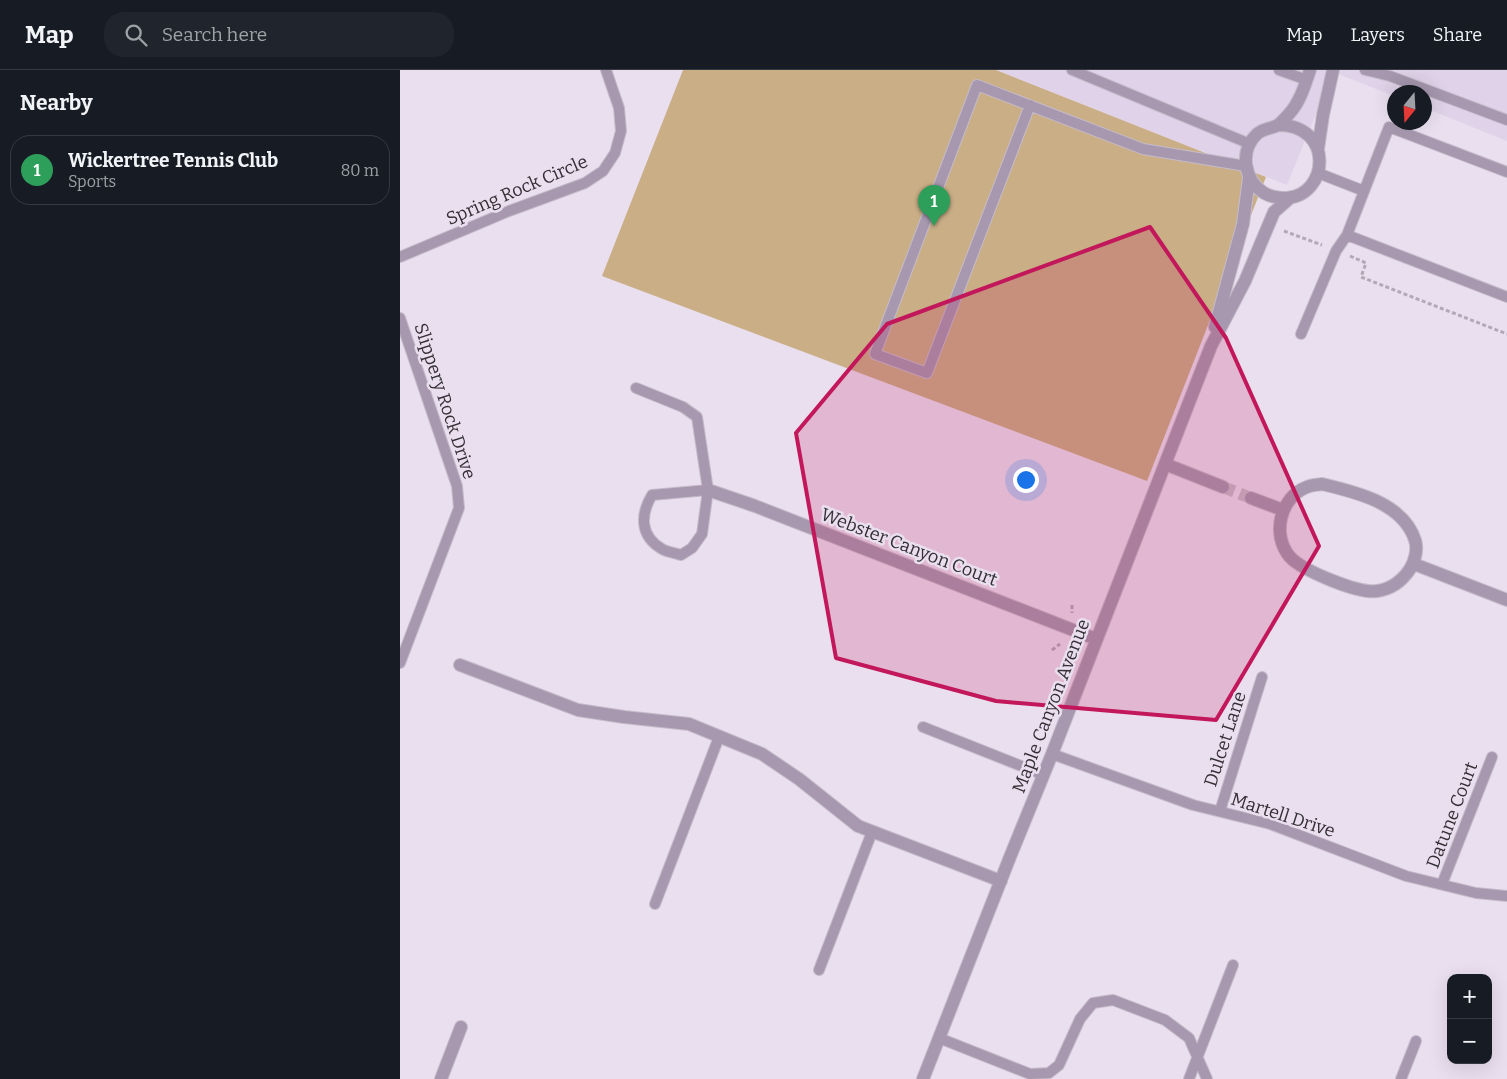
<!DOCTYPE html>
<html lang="en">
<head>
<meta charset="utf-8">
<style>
	body { margin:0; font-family:Bitter,serif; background:#20242c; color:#f1f3f6 }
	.controls { position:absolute; right:15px; bottom:15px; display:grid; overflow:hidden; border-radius:10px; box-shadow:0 5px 20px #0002 }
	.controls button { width:45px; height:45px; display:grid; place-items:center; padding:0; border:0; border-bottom:1px solid #363941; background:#171b24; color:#f1f3f6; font:25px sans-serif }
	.compass { position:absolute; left:987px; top:15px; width:45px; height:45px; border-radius:50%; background:#171b24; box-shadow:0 5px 20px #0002; rotate:198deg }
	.you { position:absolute; left:625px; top:409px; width:18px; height:18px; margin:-12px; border:4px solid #fff; border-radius:50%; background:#1a73e8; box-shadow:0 0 0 8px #1a73e833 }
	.badge { display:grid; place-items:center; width:32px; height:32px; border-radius:50%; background:#8a5e00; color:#fff; font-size:16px; font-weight:700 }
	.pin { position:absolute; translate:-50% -41px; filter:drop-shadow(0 1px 2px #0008) }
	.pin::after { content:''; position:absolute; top:26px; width:18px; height:15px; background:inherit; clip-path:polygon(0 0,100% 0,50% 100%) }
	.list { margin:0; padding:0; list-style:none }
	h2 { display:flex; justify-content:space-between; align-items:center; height:65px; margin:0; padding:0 20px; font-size:21px }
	h2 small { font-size:16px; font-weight:400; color:#9ea1a6 }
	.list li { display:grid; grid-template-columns:32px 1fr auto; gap:15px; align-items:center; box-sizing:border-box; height:70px; margin:0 10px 10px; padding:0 10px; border:1px solid #363941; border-radius:20px }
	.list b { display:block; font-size:19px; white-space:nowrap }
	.list p { margin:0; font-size:16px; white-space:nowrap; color:#9ea1a6 }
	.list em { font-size:16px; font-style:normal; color:#9ea1a6 }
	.icon { flex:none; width:28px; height:28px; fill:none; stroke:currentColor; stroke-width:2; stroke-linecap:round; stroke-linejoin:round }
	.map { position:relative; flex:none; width:1107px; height:1009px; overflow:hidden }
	header { display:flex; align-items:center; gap:30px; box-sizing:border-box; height:70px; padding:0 25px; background:#171b24; border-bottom:1px solid #363941 }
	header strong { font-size:24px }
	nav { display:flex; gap:28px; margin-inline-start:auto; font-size:18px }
	.search { width:350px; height:45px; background:#20242c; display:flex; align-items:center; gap:12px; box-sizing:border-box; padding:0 18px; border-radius:20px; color:#9ea1a6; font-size:19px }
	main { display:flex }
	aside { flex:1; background:#171b24 }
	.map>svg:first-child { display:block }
	.built { fill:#e0d2e8 }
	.green { fill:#c9ae86 }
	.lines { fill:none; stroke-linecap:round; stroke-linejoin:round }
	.minor-tunnel { stroke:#c5bcca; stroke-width:12; stroke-dasharray:12 6; stroke-linecap:butt }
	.service-casing { stroke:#c5bcca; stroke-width:12 }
	.minor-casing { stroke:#c5bcca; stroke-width:14 }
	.path { stroke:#b2a9b6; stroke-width:3; stroke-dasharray:4 2.5; stroke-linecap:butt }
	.service { stroke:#a798af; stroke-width:10 }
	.minor { stroke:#a798af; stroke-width:12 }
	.marked { fill:#c2185b; fill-opacity:0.2; stroke:#c2185b; stroke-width:4; stroke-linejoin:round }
	.labels { text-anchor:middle; stroke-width:5; stroke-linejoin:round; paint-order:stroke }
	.street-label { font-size:18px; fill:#332f35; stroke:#eadfef }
</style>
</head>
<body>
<header>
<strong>Map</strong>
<div class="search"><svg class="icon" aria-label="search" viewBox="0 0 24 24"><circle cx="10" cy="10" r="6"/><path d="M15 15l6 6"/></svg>Search here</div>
<nav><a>Map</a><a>Layers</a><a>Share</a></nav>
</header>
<main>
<aside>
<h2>Nearby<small></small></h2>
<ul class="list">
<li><span class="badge" style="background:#2e9e5b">1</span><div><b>Wickertree Tennis Club</b><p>Sports</p></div><em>80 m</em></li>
</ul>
</aside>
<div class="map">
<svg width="1107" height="1009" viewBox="0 0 1107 1009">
	<rect width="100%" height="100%" fill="#eadfef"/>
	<path class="built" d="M 596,0 L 1107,0 L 1107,71 L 1025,38 L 1024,22 L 994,22 L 994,26 L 933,2 L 887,115 Z"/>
	<path class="green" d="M 283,0 L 596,0 L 866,107 L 747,411 L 202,206 Z"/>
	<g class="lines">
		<path class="minor-tunnel" d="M 823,417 L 851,428"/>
		<g class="service-casing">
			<path id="service" d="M 672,0 L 850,74
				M 879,0 L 907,10
				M 965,0 L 990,6 L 1107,50
				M 630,35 L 527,303 L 475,284 L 577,15 L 743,79 L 846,96
				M 918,103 L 964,121
				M 947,165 L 1107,227
				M 0,187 L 109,141 L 185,113 L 203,101 L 215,83 L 221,61 L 219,38 L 206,0
				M 0,248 L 57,416 L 59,438 L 0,593
				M 901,264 L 936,181 L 947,165 L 989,57 L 1107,102
				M 236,318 L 283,337 L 297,347 L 308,420 L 302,464 L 292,478 L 281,485 C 275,483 267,482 262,479 C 240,466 240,445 252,425 L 308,420
				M 523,657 L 644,705
				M 652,684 L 793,735 L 870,754 L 1006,806 L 1076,823 L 1107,826
				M 820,741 L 862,607
				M 1042,814 L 1092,687
				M 255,834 L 319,667
				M 419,900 L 472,762
				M 539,968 L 630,1004 L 649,1003 L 659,995 L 680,949 L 693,933 L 713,930 L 765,950 L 789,968 L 807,1009
				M 789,1009 L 833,895
				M 1001,1009 L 1016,971"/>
		</g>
		<g class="minor-casing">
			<path id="minor" d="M 878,55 C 935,55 929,126 886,128 C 879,128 871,127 864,123 C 844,110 839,81 857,64 C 864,58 871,59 878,55 C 882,52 886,47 889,44 C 900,32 905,15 910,0
				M 918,79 L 923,45 L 933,0
				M 815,257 L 843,154 L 849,108
				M 765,394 L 823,417
				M 922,414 C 956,422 1003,433 1015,470 C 1018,479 1015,491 1010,499 C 1002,511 992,519 977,521 C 959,524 903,501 890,487 C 871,465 880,427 907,417 C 911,415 917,415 922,414 Z
				M 308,420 L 355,436 L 696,569
				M 851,428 L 883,440
				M 1014,494 L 1107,530
				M 60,595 L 178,640 L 224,647 L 289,654 L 362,684 L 399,709 L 458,756 L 601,811
				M 41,1009 L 61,957
				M 523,1009 L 610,787 L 652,684 L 811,276 L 845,211 L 874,142 L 891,127"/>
		</g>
		<path class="path" d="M 884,161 L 922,175
			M 950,186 L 966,193 L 961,207 L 1107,264
			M 672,535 L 672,543
			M 652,580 L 660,574"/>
		<use href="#service" class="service"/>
		<use href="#minor" class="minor"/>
	</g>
	<path class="marked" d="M 750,157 L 826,268 L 919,476 L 816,650 L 596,631 L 436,588 L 396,363 L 487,254 Z"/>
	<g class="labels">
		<g class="street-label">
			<text transform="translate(117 120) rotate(-23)" y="6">Spring Rock Circle</text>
			<text transform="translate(45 331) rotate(72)" y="6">Slippery Rock Drive</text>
			<text transform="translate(509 477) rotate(21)" y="6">Webster Canyon Court</text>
			<text transform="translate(651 636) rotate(-69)" y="6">Maple Canyon Avenue</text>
			<text transform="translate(825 669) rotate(-72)" y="6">Dulcet Lane</text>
			<text transform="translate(883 745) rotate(18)" y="6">Martell Drive</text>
			<text transform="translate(1052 745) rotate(-69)" y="6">Datune Court</text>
		</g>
	</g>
</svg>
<div class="controls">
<button>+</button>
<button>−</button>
</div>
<svg class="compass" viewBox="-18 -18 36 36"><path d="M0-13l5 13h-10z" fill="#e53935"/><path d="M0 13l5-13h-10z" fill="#9ea1a6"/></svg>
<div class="you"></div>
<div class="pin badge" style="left:534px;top:156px;background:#2e9e5b">1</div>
</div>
</main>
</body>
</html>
